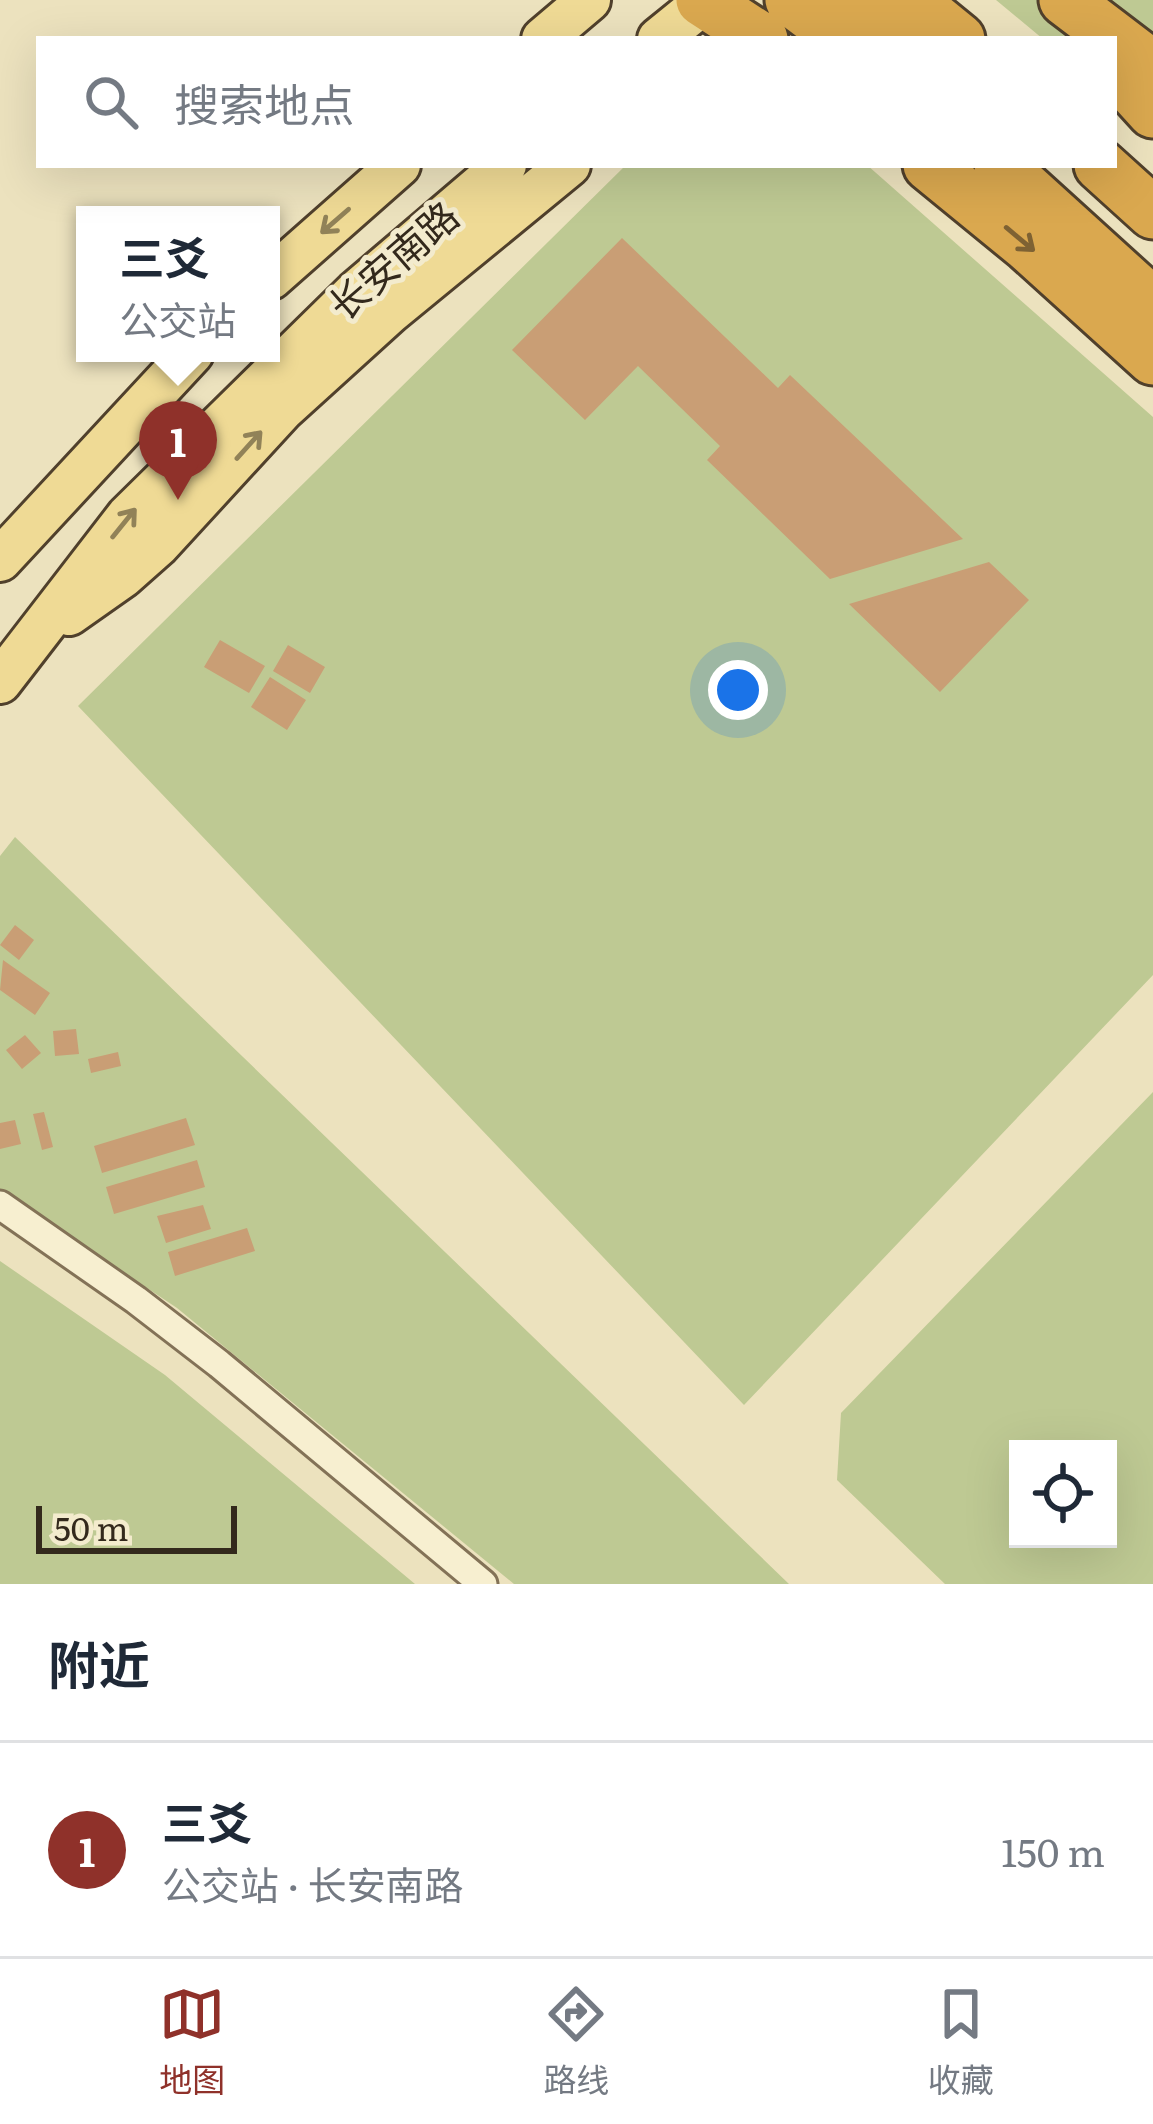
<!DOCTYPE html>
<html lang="zh">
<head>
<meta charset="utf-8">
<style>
	body { margin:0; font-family:Literata,"Noto Sans SC",serif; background:#f6f6f7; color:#1f2937 }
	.controls { position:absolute; right:36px; bottom:36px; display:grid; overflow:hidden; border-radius:0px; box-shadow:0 12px 48px #0002 }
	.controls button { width:108px; height:108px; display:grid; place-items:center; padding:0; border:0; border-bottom:3px solid #e0e1e3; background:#fff; color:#1f2937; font:60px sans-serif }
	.scale { position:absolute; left:36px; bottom:30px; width:201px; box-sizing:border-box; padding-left:12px; border:6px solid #33291c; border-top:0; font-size:33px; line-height:42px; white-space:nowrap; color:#33291c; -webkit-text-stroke:9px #f3ebcd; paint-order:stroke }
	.you { position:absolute; left:738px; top:690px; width:42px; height:42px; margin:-30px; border:9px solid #fff; border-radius:50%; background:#1a73e8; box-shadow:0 0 0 18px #1a73e833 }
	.badge { display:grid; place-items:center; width:78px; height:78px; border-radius:50%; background:#8f312a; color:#fff; font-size:39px; font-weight:700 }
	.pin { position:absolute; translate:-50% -99px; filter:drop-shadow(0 3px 6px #0008) }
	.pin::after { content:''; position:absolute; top:63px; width:42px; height:36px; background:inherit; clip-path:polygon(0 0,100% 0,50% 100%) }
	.popup { position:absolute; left:76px; top:206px; width:204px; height:156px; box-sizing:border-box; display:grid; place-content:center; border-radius:0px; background:#fff; filter:drop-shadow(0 3px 9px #0005); font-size:39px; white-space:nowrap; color:#747a83 }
	.popup b { font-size:45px; color:#1f2937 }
	.popup::after { content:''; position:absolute; left:50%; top:100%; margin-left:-24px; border:24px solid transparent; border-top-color:#fff }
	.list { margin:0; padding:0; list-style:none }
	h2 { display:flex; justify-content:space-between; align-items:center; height:156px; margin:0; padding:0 48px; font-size:51px }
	h2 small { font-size:39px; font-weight:400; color:#747a83 }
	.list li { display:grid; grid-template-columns:78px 1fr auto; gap:36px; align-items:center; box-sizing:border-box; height:216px; padding:0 48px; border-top:3px solid #e0e1e3 }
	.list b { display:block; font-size:45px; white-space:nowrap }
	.list p { margin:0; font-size:39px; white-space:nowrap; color:#747a83 }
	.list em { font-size:39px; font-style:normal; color:#747a83 }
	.icon { flex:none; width:66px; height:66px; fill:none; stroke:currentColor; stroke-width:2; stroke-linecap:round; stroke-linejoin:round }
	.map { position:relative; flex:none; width:1153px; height:1584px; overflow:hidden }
	.search { position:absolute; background:#fff; box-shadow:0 12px 48px #0002; left:36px; right:36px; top:36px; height:132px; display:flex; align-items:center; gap:30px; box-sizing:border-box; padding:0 42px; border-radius:0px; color:#747a83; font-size:45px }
	.sheet { height:372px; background:#fff }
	nav { display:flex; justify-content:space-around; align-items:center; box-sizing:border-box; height:168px; border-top:3px solid #e0e1e3; background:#fff; font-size:33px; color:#747a83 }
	nav a { display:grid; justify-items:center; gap:6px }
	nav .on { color:#8f312a }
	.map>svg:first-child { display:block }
	.green { fill:#bec993; fill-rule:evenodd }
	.building { fill:#c99e75 }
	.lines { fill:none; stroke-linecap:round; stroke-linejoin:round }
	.street-casing { stroke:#837257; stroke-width:33 }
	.primary-casing { stroke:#50402c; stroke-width:48 }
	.highway-casing { stroke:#50402c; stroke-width:57 }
	.street { stroke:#f7efd0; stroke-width:27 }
	.primary { stroke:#efda95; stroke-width:42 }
	.highway { stroke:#daa84f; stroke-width:51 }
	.oneway { stroke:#918258 }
	.oneway2 { stroke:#7e6233 }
	.labels { text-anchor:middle; stroke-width:10; stroke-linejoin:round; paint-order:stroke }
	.street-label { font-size:39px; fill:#33291c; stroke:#f3ebcd }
</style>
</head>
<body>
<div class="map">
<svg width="1153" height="1584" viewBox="0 0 1153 1584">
	<rect width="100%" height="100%" fill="#ece2be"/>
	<path class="green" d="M 996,0 L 1153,0 L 1153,138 L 1114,101 L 1114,39 L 1043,39 Z
		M 626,165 L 867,165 L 1153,417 L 1153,975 L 744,1405 L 78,706 Z
		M 15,837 L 789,1584 L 514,1584 L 177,1308 L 0,1190 L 0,856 Z
		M 1153,1092 L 1153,1584 L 945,1584 L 837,1480 L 841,1413 ZM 1018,1449 L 1108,1449 L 1108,1539 L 1018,1539 Z
		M 0,1261 L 165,1375 L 415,1584 L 0,1584 Z"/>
	<path class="building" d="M 622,238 L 778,388 L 790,375 L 963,539 L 830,579 L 707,460 L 720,446 L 638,366 L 585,420 L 512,350 Z
		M 989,562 L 1029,600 L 940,692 L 849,604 Z
		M 220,640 L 265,666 L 249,693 L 204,667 Z
		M 288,645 L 325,667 L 310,693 L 273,671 Z
		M 270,677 L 306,700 L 287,730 L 251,707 Z
		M 15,925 L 34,940 L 19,960 L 0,945 Z
		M 3,960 L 50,993 L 35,1015 L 0,990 Z
		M 76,1029 L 79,1054 L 55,1056 L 53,1031 Z
		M 25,1035 L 41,1053 L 22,1069 L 6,1050 Z
		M 118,1052 L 121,1066 L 91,1073 L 88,1059 Z
		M 44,1112 L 53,1147 L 42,1150 L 33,1114 Z
		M 186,1118 L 195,1145 L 102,1173 L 94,1146 Z
		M 15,1120 L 21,1144 L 0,1149 L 0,1123 Z
		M 197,1160 L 205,1187 L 114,1214 L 106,1187 Z
		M 203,1205 L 211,1229 L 166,1243 L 157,1216 Z
		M 247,1228 L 255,1251 L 175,1276 L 168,1252 Z"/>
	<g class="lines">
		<g class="street-casing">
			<path id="street" d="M 0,1205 L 136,1300 L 219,1364 L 483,1584"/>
		</g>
		<g class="primary-casing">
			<path id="primary" d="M 543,39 L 589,0
				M 659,39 L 707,0
				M 271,278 L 399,165
				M 0,560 L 192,353
				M 69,614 L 123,576 L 158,545 L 282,410 L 390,312 L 569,165
				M 0,682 L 128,516 L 356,292 L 505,165"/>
		</g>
		<g class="highway-casing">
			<path id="highway" d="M 702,0 L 762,39
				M 791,0 L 843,39
				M 847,0 L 899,39
				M 911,0 L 959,39
				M 1065,0 L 1153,67
				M 1114,69 L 1153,112
				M 929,165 L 1028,246 L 1153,359
				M 1000,165 L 1153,304
				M 1100,165 L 1153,213"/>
		</g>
		<use href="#street" class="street"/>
		<use href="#primary" class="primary"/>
		<use href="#highway" class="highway"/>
	</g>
	<defs><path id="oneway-shaft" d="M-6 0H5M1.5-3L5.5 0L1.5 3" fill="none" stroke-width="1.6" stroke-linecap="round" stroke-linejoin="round" transform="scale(3)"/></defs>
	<g class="oneway">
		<use href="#oneway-shaft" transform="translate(335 221) rotate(139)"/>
		<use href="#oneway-shaft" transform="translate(249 445) rotate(-48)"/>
		<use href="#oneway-shaft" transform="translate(124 523) rotate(-51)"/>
	</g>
	<use class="oneway2" href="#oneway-shaft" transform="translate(1020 239) rotate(40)"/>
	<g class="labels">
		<g class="street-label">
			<text transform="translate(394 261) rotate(-41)" y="14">长安南路</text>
		</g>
	</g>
</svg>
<div class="controls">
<button><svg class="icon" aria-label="locate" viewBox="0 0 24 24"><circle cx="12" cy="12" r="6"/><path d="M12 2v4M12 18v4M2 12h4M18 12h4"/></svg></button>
</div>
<div class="scale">50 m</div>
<div class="you"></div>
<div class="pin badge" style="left:178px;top:500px">1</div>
<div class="popup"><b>三爻</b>公交站</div>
<div class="search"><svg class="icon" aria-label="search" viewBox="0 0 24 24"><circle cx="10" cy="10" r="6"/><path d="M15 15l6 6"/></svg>搜索地点</div>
</div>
<section class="sheet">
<h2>附近<small></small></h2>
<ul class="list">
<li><span class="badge">1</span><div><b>三爻</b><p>公交站 · 长安南路</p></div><em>150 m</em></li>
</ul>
</section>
<nav>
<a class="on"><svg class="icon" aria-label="map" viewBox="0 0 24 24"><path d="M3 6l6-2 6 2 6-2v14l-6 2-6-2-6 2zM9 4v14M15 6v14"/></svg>地图</a>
<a><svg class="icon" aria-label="directions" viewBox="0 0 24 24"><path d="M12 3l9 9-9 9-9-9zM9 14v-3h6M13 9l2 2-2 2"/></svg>路线</a>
<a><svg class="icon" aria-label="saved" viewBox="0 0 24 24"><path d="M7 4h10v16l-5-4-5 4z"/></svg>收藏</a>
</nav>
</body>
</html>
